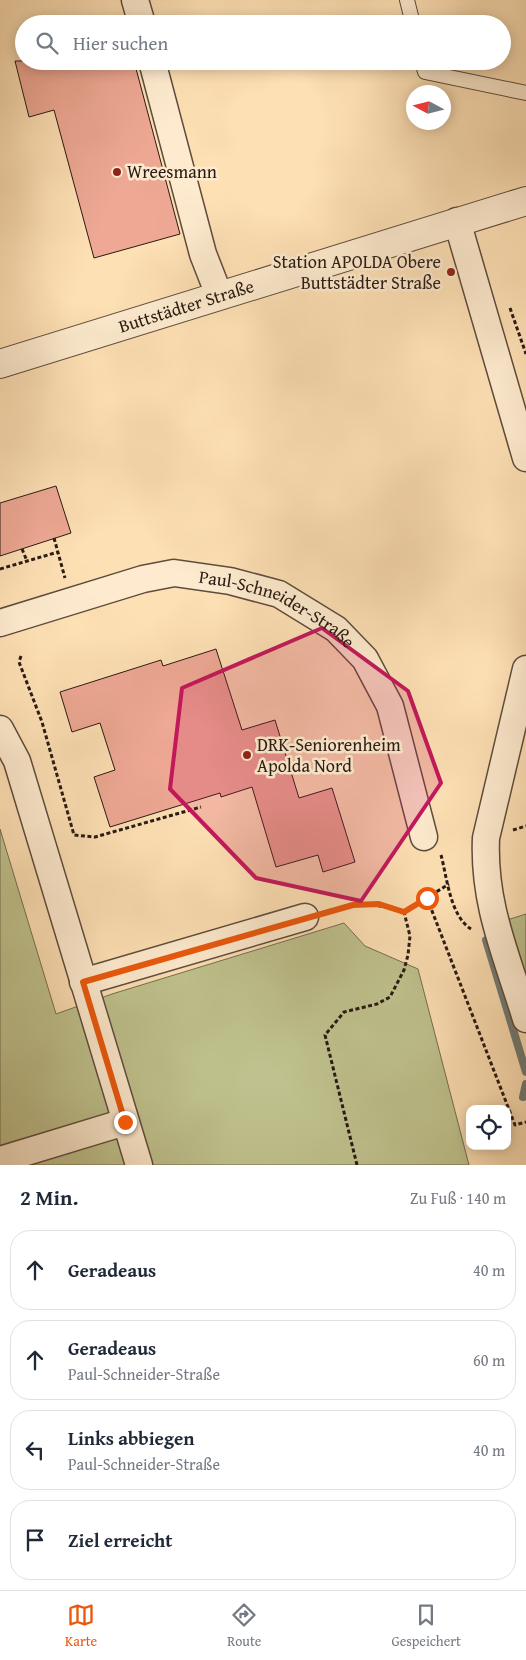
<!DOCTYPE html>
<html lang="de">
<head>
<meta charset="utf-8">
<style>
	body { margin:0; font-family:"Gentium Book Plus",serif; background:#f2f2f3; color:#1f2937 }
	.controls { position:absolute; right:15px; bottom:15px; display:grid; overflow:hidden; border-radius:10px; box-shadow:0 2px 12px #0003 }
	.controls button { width:45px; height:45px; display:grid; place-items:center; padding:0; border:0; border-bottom:1px solid #e0e1e3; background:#fff; color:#1f2937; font:25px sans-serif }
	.compass { position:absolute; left:406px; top:85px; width:45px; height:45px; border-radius:50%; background:#fff; box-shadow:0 2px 12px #0003; rotate:277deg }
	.stop { position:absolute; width:15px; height:15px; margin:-11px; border:4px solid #ea580c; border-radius:50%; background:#fff }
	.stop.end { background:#ea580c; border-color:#fff; box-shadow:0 1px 5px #0008 }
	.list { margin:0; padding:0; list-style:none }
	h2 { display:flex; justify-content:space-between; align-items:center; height:65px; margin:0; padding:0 20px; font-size:21px }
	h2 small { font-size:16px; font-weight:400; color:#747a83 }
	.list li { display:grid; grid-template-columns:32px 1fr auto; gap:15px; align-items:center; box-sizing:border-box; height:80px; margin:0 10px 10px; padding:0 10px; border:1px solid #e0e1e3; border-radius:20px }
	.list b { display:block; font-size:19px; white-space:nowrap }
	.list p { margin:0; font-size:16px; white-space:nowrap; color:#747a83 }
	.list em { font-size:16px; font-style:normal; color:#747a83 }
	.icon { flex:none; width:28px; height:28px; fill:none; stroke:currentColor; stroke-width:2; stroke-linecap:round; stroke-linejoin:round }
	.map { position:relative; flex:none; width:526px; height:1165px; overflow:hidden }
	.search { position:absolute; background:#fff; box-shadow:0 2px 12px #0003; left:15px; right:15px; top:15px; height:55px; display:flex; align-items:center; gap:12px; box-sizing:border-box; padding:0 18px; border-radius:28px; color:#747a83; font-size:19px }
	.sheet { height:425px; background:#fff }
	nav { display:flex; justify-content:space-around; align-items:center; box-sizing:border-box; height:70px; border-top:1px solid #e0e1e3; background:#fff; font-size:14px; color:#747a83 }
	nav a { display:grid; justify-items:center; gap:2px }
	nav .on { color:#ea580c }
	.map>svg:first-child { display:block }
	.green { fill:#bfc28e; stroke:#746e51 }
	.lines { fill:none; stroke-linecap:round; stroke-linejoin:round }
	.stream { stroke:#727b75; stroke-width:8 }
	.building { fill:#eea894; stroke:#291a14 }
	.service-casing { stroke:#5e4c3c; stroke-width:16 }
	.minor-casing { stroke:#5e4c3c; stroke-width:29 }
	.tertiary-casing { stroke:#5e4c3c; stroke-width:30 }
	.path { stroke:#291a14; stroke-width:3; stroke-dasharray:4 2.5; stroke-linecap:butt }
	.service { stroke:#feebcf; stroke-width:14 }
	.minor { stroke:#feebcf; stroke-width:26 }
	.tertiary { stroke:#feebcf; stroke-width:28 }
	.route { stroke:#ea580c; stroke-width:6 }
	.marked { fill:#c2185b; fill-opacity:0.2; stroke:#c2185b; stroke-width:4; stroke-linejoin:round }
	.poi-dot { fill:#8f2418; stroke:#feebcf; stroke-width:2 }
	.labels { text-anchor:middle; stroke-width:5; stroke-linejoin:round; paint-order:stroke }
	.poi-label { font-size:18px; fill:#291a14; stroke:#feebcf; text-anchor:start }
	.street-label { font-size:18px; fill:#291a14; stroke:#feebcf }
</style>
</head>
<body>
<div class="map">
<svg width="526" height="1165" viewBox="0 0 526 1165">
	<rect width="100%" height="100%" fill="#fee0b5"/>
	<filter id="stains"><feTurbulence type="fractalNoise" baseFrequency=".004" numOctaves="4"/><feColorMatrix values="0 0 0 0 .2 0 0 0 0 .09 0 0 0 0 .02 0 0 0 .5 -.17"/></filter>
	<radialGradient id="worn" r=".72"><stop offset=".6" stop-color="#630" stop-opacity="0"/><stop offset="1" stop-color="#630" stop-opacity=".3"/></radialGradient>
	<path class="green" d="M 0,829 L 56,1014 L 112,994 L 344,923 L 365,946 L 418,969 L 469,1165 L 0,1165 Z
		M 526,914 L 526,986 L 504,921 Z"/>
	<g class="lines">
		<path class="stream" d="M 486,940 L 526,1072
			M 523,1097 L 526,1084"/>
	</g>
	<path class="building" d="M 15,61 L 134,61 L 180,234 L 94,258 L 54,110 L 29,117 Z
		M 56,486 L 71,533 L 0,556 L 0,503 Z
		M 216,649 L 242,730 L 275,720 L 299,798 L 332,788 L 355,862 L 323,872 L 318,855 L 276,867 L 252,787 L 221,797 L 220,793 L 110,827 L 94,777 L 115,770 L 100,723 L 72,732 L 60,692 L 161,660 L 163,666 Z"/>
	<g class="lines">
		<g class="service-casing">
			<path id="service" d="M 407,0 L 413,24
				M 422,61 L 425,72 L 526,93"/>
		</g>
		<g class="minor-casing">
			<g id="minor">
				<path d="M 135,0 L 142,24"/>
				<path d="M 152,61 L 203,254 L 219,295"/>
				<path d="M 457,221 L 526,458"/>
				<path id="s1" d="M 0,623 L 143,579 L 174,573 L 230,581 L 279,594 L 336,629 L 365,659 L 390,706 L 424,837"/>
				<path d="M 526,669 L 486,838 C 483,905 507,956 526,1019"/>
				<path d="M 0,729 L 17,761 L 139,1165"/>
				<path d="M 83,982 L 305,917"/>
				<path d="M 0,1160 L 125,1122"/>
			</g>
		</g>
		<g class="tertiary-casing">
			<g id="tertiary">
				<path id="s2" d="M 0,364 L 526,201"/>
			</g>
		</g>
		<path class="path" d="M 510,308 L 526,354
			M 54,538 L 65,578
			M 22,549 L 27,561
			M 0,569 L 58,552
			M 21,656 L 19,662 L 42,722 L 74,835 L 95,837 L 201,807
			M 513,830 L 526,826
			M 441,855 C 447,877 450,916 471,929
			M 427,898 L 515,1125 L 526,1122
			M 327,911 C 359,903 372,902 404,912 L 449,884
			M 357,1165 L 325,1035 L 344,1012 L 377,1004 L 390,997 L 404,970 L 408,955 L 410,936 L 404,912"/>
		<use href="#service" class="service"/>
		<use href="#minor" class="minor"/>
		<use href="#tertiary" class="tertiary"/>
	</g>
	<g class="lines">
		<path class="route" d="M 125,1122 L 83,982 L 353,905 L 379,904 L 404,912 L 427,898"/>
	</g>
	<path class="marked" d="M 322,628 L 408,691 L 441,783 L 361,901 L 256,878 L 170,789 L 182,688 Z"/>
	<g class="poi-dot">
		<circle cx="117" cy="172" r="5"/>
		<circle cx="451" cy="272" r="5"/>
		<circle cx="247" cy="755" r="5"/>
	</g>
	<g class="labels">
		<g class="poi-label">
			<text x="127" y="178">Wreesmann</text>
			<text x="441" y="268" text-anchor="end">Station APOLDA Obere<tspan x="441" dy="21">Buttstädter Straße</tspan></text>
			<text x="257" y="751">DRK-Seniorenheim<tspan x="257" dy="21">Apolda Nord</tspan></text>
		</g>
		<g class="street-label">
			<text dy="6" stroke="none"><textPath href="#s2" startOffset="195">Buttstädter Straße</textPath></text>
			<text dy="6" stroke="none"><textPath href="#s1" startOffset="292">Paul-Schneider-Straße</textPath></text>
		</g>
	</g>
	<rect width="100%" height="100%" filter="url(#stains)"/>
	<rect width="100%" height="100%" fill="url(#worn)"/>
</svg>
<div class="controls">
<button><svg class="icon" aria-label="locate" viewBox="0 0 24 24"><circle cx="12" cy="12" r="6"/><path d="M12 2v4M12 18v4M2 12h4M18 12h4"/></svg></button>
</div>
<svg class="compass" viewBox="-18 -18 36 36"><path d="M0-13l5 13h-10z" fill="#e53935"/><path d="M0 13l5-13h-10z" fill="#747a83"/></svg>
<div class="stop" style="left:427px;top:898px"></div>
<div class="stop end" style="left:125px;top:1122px"></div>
<div class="search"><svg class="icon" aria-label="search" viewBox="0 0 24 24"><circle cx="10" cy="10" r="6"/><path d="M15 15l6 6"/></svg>Hier suchen</div>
</div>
<section class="sheet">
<h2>2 Min.<small>Zu Fuß · 140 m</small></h2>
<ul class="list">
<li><svg class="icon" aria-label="ahead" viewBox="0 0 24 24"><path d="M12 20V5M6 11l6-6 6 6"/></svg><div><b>Geradeaus</b></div><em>40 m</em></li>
<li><svg class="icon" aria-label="ahead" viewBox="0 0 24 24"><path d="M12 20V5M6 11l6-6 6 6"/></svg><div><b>Geradeaus</b><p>Paul-Schneider-Straße</p></div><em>60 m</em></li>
<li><svg class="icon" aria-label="left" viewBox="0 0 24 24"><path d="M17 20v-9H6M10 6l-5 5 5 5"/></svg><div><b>Links abbiegen</b><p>Paul-Schneider-Straße</p></div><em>40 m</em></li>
<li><svg class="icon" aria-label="arrive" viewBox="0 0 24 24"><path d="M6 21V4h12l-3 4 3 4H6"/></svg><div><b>Ziel erreicht</b></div></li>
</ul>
</section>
<nav>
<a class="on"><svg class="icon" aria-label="map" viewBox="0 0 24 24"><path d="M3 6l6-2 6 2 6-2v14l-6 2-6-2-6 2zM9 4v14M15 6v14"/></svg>Karte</a>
<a><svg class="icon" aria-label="directions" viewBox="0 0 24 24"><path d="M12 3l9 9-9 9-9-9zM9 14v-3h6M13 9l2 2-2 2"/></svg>Route</a>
<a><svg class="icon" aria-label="saved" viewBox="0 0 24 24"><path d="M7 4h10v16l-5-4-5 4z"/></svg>Gespeichert</a>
</nav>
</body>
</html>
